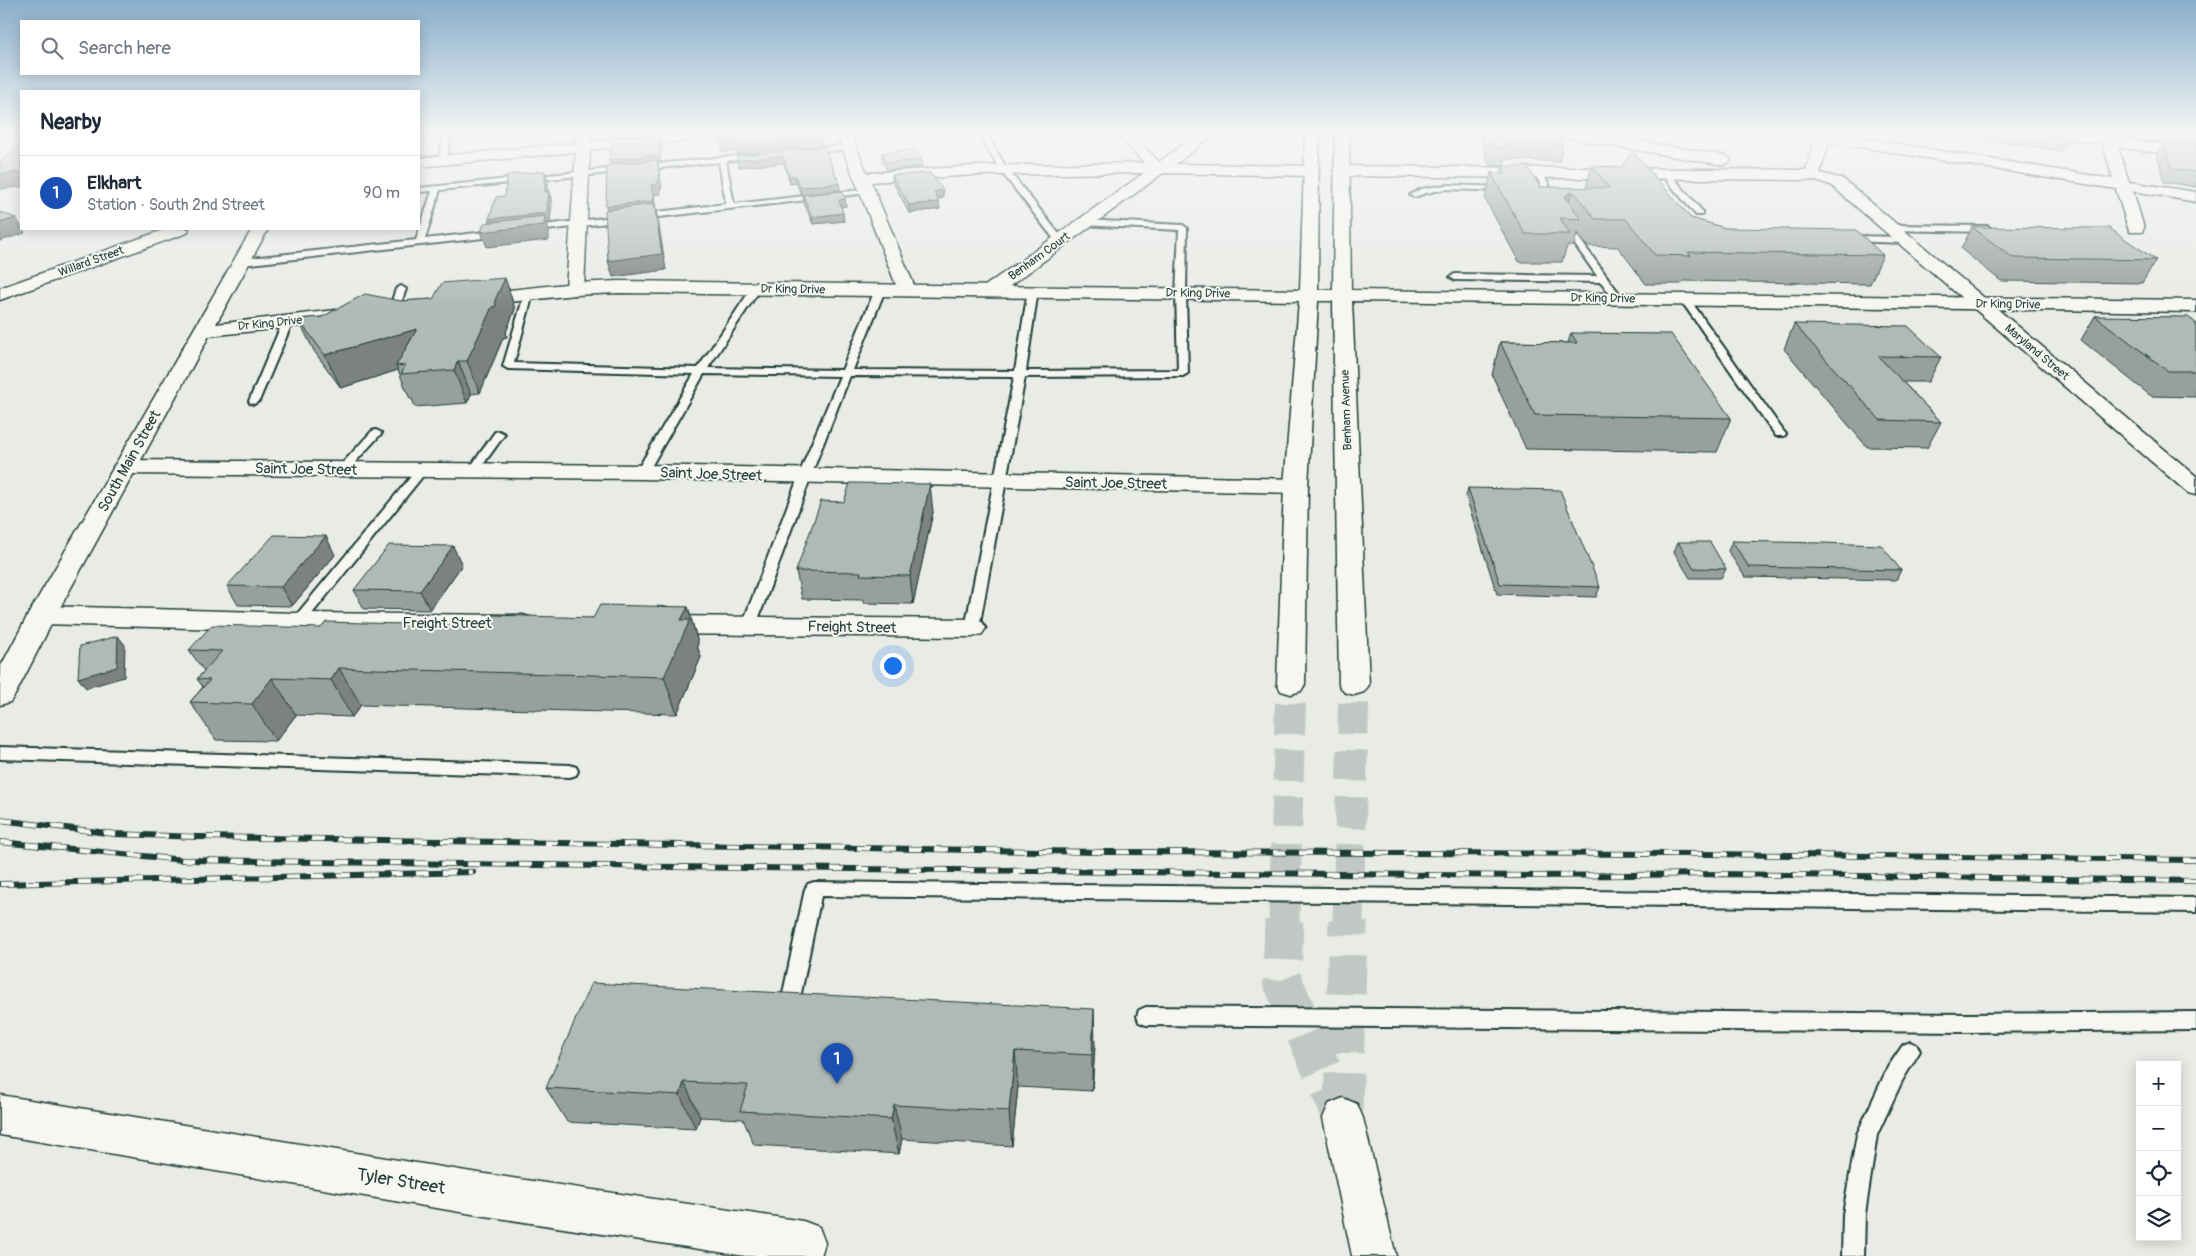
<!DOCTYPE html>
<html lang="en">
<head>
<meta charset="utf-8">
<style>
	body { margin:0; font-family:Pangolin,sans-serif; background:#f2f2f3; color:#1f2937 }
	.controls { position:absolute; right:15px; bottom:15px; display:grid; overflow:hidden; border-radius:0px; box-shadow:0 2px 12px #0003 }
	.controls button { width:45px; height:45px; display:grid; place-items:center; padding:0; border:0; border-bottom:1px solid #e0e1e3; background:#fff; color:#1f2937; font:25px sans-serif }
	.you { position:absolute; left:892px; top:665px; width:18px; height:18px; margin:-12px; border:4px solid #fff; border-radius:50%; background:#1a73e8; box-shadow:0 0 0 8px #1a73e833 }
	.badge { display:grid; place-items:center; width:32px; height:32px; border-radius:50%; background:#7c3aed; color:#fff; font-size:16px; font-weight:700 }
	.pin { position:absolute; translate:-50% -41px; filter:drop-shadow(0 1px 2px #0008) }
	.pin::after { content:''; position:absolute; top:26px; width:18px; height:15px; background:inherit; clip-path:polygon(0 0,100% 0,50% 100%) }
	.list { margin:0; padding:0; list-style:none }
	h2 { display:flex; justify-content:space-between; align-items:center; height:65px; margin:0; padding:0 20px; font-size:21px }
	h2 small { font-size:16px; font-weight:400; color:#747a83 }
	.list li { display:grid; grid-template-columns:32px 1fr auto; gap:15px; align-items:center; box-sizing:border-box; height:75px; padding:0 20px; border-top:1px solid #e0e1e3 }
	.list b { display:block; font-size:19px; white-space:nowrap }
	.list p { margin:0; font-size:16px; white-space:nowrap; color:#747a83 }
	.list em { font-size:16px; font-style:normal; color:#747a83 }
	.icon { flex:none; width:28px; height:28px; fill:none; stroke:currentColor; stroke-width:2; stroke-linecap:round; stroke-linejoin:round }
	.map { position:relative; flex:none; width:2196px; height:1256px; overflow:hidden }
	.search { position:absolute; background:#fff; box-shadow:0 2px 12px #0003; left:20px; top:20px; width:400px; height:55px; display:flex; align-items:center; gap:12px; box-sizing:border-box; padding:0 18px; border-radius:0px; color:#747a83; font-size:19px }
	.panel { position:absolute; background:#fff; box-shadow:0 2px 12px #0003; left:20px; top:90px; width:400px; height:140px; border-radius:0px }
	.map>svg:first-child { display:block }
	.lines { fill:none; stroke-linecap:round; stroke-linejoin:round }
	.secondary-tunnel-far1 { stroke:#c1c8c3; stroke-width:31; stroke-dasharray:31 16; stroke-linecap:butt }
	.secondary-tunnel { stroke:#c1c8c3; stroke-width:39; stroke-dasharray:39 20; stroke-linecap:butt }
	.lane-casing { stroke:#1f3d34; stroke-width:4 }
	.street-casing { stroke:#1f3d34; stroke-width:3 }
	.secondary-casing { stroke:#1f3d34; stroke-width:3 }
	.lane { fill:#f6f6f2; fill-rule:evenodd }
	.street { fill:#f6f6f2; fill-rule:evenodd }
	.secondary { fill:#f6f6f2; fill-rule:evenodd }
	.rail-casing { stroke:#1f3d34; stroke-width:6 }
	.rail { stroke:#f6f6f2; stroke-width:4.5; stroke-dasharray:13; stroke-linecap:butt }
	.wall { fill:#97a09c; stroke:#1f3d34 }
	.shaded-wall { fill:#7b827f; stroke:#1f3d34 }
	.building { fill:#b0bab5; stroke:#1f3d34 }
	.labels { text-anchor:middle; stroke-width:4; stroke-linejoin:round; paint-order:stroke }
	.far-street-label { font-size:12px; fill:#1f3d34; stroke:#f6f6f2 }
	.street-label { font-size:15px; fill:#1f3d34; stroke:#f6f6f2 }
	.near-street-label { font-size:18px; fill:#1f3d34; stroke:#f6f6f2 }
</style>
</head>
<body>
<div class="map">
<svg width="2196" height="1256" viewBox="0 0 2196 1256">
	<rect width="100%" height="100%" fill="#e9ebe7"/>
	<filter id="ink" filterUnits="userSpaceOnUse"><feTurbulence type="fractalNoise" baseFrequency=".02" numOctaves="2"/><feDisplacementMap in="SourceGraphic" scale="10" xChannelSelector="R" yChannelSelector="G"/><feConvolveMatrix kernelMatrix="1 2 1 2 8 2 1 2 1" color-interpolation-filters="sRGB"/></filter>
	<g filter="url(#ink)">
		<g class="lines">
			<path class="secondary-tunnel-far1" d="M 1284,922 L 1291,684
				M 1348,922 L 1354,685"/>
			<path class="secondary-tunnel" d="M 1284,921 L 1282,980 L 1343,1118
				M 1343,1112 L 1348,921"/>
			<g class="lane-casing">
				<path id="lane" d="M 445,134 L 452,134 L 446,160 L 442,162 L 438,160 Z
					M 979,134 L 986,134 L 1006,167 L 1063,239 L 1063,243 L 1057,243 L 1000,170 Z
					M 849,145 L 853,147 L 852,149 L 808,153 L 804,151 L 808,149 Z
					M 756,154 L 759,154 L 759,158 L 726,161 L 734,204 L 868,189 L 872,191 L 868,193 L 529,232 L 525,229 L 526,227 L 726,204 L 719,162 L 440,190 L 425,239 L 501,230 L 505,233 L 501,236 L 241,265 L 237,262 L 241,259 L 416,240 L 432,191 L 419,192 L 419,188 Z
					M 1535,170 L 1541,170 L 1551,189 L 1550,191 L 1529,191 L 1529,187 L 1542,187 L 1534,172 Z
					M 1663,172 L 1669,172 L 1702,211 L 1702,215 L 1696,215 L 1663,176 Z
					M 1446,185 L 1505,187 L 1509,189 L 1505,191 L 1446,189 L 1426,193 L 1414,197 L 1410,195 L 1421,189 Z
					M 1084,220 L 1183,225 L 1187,228 L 1186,293 L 1188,373 L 1183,376 L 1025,377 L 979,628 L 977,631 L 967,631 L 965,628 L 1014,377 L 850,376 L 818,457 L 756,625 L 754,628 L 744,628 L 742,625 L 806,457 L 840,376 L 704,374 L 648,472 L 642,476 L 636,472 L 694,374 L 508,369 L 503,366 L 525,292 L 531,292 L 533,294 L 514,363 L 698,368 L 753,286 L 756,285 L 761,288 L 708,368 L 842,370 L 875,290 L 880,287 L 885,290 L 853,370 L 1015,371 L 1028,290 L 1033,287 L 1038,290 L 1026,371 L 1178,370 L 1176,293 L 1179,230 L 1081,225 L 1081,221 Z
					M 1565,222 L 1568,223 L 1621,296 L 1621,300 L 1615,300 L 1601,282 L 1455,280 L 1450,277 L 1455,274 L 1597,276 L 1561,225 Z
					M 1891,225 L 1988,226 L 1992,229 L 1988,232 L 1888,230 L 1888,226 Z
					M 1850,236 L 1905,237 L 1909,240 L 1905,243 L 1847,241 L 1847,237 Z
					M 401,286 L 406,289 L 399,309 L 397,311 L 391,311 L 389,309 L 396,289 Z
					M 1685,296 L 1688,297 L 1784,432 L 1786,434 L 1784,436 L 1776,436 L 1680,299 Z
					M 288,318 L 293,321 L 259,401 L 254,404 L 250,403 L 249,401 L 283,321 Z
					M 376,430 L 382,433 L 380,435 L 347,471 L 339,471 L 337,469 L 339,467 L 372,431 Z
					M 499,431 L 505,434 L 477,473 L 469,473 L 467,471 L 469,469 L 495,432 Z
					M 422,467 L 428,470 L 426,472 L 303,625 L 293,625 L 291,622 L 293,619 L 418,468 Z
					M 0,747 L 570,765 L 576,767 L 578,771 L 576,775 L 570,777 L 0,759 Z
					M 814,882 L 2196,898 L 2196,912 L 821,896 L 799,1003 L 797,1009 L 790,1011 L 783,1009 L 781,1003 L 805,889 L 808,884 Z
					M 1146,1007 L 1967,1014 L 2196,1012 L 2196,1030 L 1967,1032 L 1146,1025 L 1139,1022 L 1137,1016 L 1139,1010 Z
					M 1910,1042 L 1917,1045 L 1920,1051 L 1902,1081 L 1877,1135 L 1865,1214 L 1864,1256 L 1842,1256 L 1843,1214 L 1857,1134 L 1888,1067 L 1903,1045 Z"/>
			</g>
			<g class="street-casing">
				<path id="street" d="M 577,134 L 591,134 L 591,142 L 665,134 L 720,134 L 713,138 L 590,150 L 584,289 L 582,293 L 575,295 L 568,293 L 566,289 L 576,152 L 419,167 L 419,158 L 576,143 Z
					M 837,134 L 851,134 L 867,173 L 974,166 L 1144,163 L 1117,134 L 1132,134 L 1159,162 L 1197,134 L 1214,134 L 1176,164 L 1310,166 L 1315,168 L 1318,171 L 1315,174 L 1310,176 L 1163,173 L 999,294 L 992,296 L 985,294 L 983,290 L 985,286 L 1144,173 L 974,175 L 871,182 L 916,290 L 914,294 L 907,296 L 900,294 L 898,290 Z
					M 1560,134 L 1595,134 L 1723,155 L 1728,157 L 1731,160 L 1728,163 L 1723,165 L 1567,138 Z
					M 1800,134 L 1836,134 L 2113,179 L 2103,144 L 2064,138 L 2057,134 L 2114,134 L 2115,137 L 2196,150 L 2196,158 L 2118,147 L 2129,182 L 2196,192 L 2196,202 L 2133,191 L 2144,228 L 2142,232 L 2130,232 L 2128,228 L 2116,189 L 1829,142 L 1820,173 L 1843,179 L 2196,476 L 2196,495 L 2188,493 L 1831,185 L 1811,180 L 1341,176 L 1336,174 L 1333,171 L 1336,168 L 1341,166 L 1806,170 L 1815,140 L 1802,137 Z
					M 166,229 L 189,229 L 187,233 L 0,300 L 0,288 Z
					M 125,460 L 642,465 L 1296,479 L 1304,481 L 1308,486 L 1304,491 L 1296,493 L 642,479 L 125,474 L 117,472 L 113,467 L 117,462 Z
					M 42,606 L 298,613 L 523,615 L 533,618 L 537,624 L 533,630 L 523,633 L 298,631 L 42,624 L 32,621 L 28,615 L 32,609 Z
					M 656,616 L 972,619 L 982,622 L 986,628 L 982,634 L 972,637 L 656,634 L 646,631 L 642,625 L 646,619 Z"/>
			</g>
			<g class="secondary-casing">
				<path id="secondary" d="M 0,134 L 9,134 L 0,139 Z
					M 1305,134 L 1319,134 L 1318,290 L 1333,290 L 1335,134 L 1349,134 L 1351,290 L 2196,300 L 2196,312 L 1352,301 L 1369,685 L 1364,692 L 1354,695 L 1344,692 L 1339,685 L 1333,301 L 1318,301 L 1308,486 L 1305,684 L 1301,691 L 1291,694 L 1281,691 L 1277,684 L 1284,486 L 1299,301 L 619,293 L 575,295 L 473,306 L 466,304 L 464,300 L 466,296 L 473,294 L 575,283 L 619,281 L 1300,290 Z
					M 252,229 L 268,229 L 216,324 L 336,310 L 343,312 L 346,316 L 343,320 L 336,322 L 209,336 L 56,615 L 15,695 L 10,702 L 0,705 L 0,668 L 28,615 Z
					M 0,1095 L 472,1172 L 803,1221 L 819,1227 L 825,1243 L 821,1256 L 745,1256 L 472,1214 L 0,1135 Z
					M 1343,1098 L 1357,1104 L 1363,1118 L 1396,1256 L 1352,1256 L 1323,1118 L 1329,1104 Z"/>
			</g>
			<use href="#lane" class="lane"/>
			<use href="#street" class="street"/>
			<use href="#secondary" class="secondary"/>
			<g class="rail-casing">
				<path id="rail" d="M 0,820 L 115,834 L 199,837 L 1100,852 L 1706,854 L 2196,860
					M 0,842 L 184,860 L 746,868 L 1536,876 L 1720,874 L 2196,881
					M 0,884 L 473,872"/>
			</g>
			<use href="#rail" class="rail"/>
		</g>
		<path class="wall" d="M 1480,134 L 1559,134 L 1563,144 L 1559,162 L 1505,159 L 1504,166 L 1489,165 Z
			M 1971,134 L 2067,134 L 2068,138 L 2061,151 L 1970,137 Z
			M 2152,134 L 2196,134 L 2196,187 L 2164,182 L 2157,154 L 2164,143 L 2154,141 Z
			M 824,147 L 839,183 L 840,190 L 801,195 L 796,183 L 790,184 L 784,163 L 739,167 Z
			M 882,153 L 922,160 L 922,167 L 887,170 L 882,160 Z
			M 1503,166 L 1540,187 L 1586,188 L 1592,166 L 1691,218 L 1725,228 L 1883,255 L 1870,284 L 1683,281 L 1681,284 L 1646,284 L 1618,247 L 1587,246 L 1577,233 L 1574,246 L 1567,246 L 1562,262 L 1519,262 L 1485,199 L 1491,173 L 1501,173 Z
			M 892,175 L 943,190 L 943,198 L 937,199 L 940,209 L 909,213 L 893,182 Z
			M 803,195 L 845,199 L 846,206 L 841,207 L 844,221 L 813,224 L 804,203 Z
			M 1972,227 L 2156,260 L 2142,283 L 2001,281 L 1961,249 Z
			M 505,278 L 515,309 L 506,332 L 507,337 L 503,338 L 480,393 L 471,394 L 467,403 L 415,407 L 412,399 L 410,399 L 398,370 L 341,388 L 314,351 L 298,319 L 322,317 L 401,301 L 433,299 Z
			M 2095,316 L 2196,323 L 2196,397 L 2151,396 L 2081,340 Z
			M 1794,324 L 1941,357 L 1928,382 L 1903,382 L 1941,422 L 1927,448 L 1867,447 L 1784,349 Z
			M 1571,333 L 1731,418 L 1717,452 L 1526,449 L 1492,375 L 1500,342 L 1568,343 Z
			M 1468,488 L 1600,587 L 1596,597 L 1497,594 L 1466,497 Z
			M 933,512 L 913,604 L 864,603 L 864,600 L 802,599 L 796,571 Z
			M 1732,541 L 1901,570 L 1896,580 L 1745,577 L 1728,551 Z
			M 1678,542 L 1726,569 L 1721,578 L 1690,578 L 1674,552 Z
			M 335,555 L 292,606 L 238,605 L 227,586 Z
			M 462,565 L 430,610 L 364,609 L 354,590 Z
			M 688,607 L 698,643 L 697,646 L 701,657 L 677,714 L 361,705 L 352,717 L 296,715 L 276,741 L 216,740 L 190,702 L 203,687 L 197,679 L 204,671 L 189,650 L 321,628 L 485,626 L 593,618 Z
			M 1095,1045 L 1092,1091 L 1018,1087 L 1012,1146 L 902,1139 L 899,1154 L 754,1145 L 743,1119 L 700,1117 L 696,1129 L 567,1122 L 546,1088 Z"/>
		<path class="shaded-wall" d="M 614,134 L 644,134 L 615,138 Z
			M 820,134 L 822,146 L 737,154 L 737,151 L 722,152 L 720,141 Z
			M 660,138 L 662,145 L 660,162 L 658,162 L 662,188 L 660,188 L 661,194 L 654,195 L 656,211 L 658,219 L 666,270 L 613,277 L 608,261 L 609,216 L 606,206 L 611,167 L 609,160 Z
			M 783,156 L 784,163 L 739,167 L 737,160 Z
			M 545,171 L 548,181 L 549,198 L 549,192 L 552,202 L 550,223 L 547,223 L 549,232 L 549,240 L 487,247 L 481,232 L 492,230 L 489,219 L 545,192 Z
			M 21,172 L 21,187 L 0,189 L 0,174 Z
			M 789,176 L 795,176 L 796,183 L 790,184 Z
			M 839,183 L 840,190 L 801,195 L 800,187 Z
			M 943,190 L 943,198 L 934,199 L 934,192 Z
			M 1572,192 L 1565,218 L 1566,195 Z
			M 845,199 L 846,206 L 840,207 L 839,200 Z
			M 939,202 L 940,209 L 909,213 L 909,205 Z
			M 843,213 L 844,221 L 813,224 L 812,217 Z
			M 16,218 L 21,226 L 21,229 L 23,229 L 25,233 L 0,241 L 0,223 Z
			M 505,278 L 515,309 L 506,332 L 507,337 L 503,338 L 480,393 L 467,361 Z
			M 417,329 L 396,366 L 398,370 L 341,388 L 325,355 Z
			M 458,361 L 471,394 L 467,403 L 454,370 Z
			M 930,484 L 933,512 L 913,604 L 910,576 Z
			M 326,536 L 335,555 L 292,606 L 281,587 Z
			M 453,546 L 462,565 L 430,610 L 420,591 Z
			M 688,607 L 698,643 L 697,646 L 701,657 L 677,714 L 664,677 L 681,620 Z
			M 118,636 L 125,645 L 124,677 L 86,688 L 78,678 Z
			M 339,668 L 361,705 L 352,717 L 331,680 Z
			M 272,678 L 296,715 L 276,741 L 252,704 Z
			M 1094,1009 L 1095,1045 L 1092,1091 L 1092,1055 Z
			M 1015,1051 L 1018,1087 L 1012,1146 L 1009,1111 Z
			M 684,1082 L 700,1117 L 696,1129 L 680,1095 Z
			M 894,1105 L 902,1139 L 899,1154 L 891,1119 Z"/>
		<path class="building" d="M 718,134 L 820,134 L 735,143 L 735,139 L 720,141 Z
			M 1489,134 L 1559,134 L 1563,144 L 1504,141 L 1508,147 L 1493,147 Z
			M 2042,134 L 2067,134 L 2068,138 Z
			M 660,138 L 659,155 L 609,160 L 611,143 Z
			M 2165,142 L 2196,146 L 2196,172 L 2172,169 Z
			M 21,143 L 21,172 L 0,174 L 0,163 Z
			M 824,147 L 839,183 L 800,187 L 795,176 L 789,176 L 783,156 L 737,160 L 737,156 Z
			M 914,149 L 922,160 L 886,163 L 882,153 Z
			M 1630,154 L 1635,154 L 1691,218 L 1725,228 L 1856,230 L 1883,255 L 1688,252 L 1691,256 L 1655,255 L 1626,219 L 1595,219 L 1576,194 L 1572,192 L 1566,195 L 1566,198 L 1581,219 L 1560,218 L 1570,234 L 1525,234 L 1491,173 L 1505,173 L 1503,166 L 1527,166 L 1540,187 L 1609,188 L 1592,166 L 1622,167 Z
			M 657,160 L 660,178 L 657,179 L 658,184 L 651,185 L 654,201 L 606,206 L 607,165 Z
			M 545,171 L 545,192 L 549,192 L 547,213 L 489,219 L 496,197 L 505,196 L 507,175 Z
			M 930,173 L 943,190 L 934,192 L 939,202 L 909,205 L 892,175 Z
			M 842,191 L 845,199 L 839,200 L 843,213 L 812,217 L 803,195 Z
			M 654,204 L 662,254 L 608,261 L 605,210 Z
			M 0,212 L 16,218 L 0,223 Z
			M 545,216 L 544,225 L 481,232 L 484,223 Z
			M 1972,227 L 2109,228 L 2156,260 L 2013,258 Z
			M 505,278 L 495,300 L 496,306 L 492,307 L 467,361 L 458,361 L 454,370 L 401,374 L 406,365 L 396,366 L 417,329 L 325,355 L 298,319 L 322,317 L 365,294 L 401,301 L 433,299 L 442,283 Z
			M 2095,316 L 2188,317 L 2196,323 L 2196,371 L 2168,371 Z
			M 1794,324 L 1908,326 L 1941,357 L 1878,356 L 1941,422 L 1880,420 Z
			M 1571,333 L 1671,334 L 1731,418 L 1535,415 L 1500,342 L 1577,343 Z
			M 850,483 L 930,484 L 910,576 L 860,575 L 861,572 L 796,571 L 821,501 L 844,502 Z
			M 1468,488 L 1560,490 L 1600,587 L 1500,584 Z
			M 274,535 L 326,536 L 281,587 L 227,586 Z
			M 1732,541 L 1821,543 L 1881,545 L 1901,570 L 1749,567 Z
			M 1678,542 L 1710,542 L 1726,569 L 1694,568 Z
			M 389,545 L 453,546 L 420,591 L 354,590 Z
			M 600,605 L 688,607 L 681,620 L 690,620 L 664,677 L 339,668 L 331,680 L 272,678 L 252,704 L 190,702 L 210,680 L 197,679 L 222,651 L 189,650 L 212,625 L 321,628 L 326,622 L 485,626 L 492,615 L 593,618 Z
			M 118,636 L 117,667 L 78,678 L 80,646 Z
			M 591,983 L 1094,1009 L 1092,1055 L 1015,1051 L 1009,1111 L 894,1105 L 891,1119 L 740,1111 L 748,1085 L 684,1082 L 680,1095 L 546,1088 Z"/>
	</g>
	<linearGradient id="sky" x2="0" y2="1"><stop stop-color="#88aecb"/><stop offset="0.43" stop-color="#f5f6f4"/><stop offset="1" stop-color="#f5f6f4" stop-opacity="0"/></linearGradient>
	<rect width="2196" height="310" fill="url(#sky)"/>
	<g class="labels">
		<g class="far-street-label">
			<text transform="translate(1039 256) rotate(-36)" y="4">Benham Court</text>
			<text transform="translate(91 261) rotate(-20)" y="4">Willard Street</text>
			<text transform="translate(793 289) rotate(1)" y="4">Dr King Drive</text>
			<text transform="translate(1198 293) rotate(1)" y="4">Dr King Drive</text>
			<text transform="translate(1603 298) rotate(1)" y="4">Dr King Drive</text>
			<text transform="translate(2008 304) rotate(1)" y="4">Dr King Drive</text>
			<text transform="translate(270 323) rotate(-6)" y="4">Dr King Drive</text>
			<text transform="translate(2037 352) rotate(40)" y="4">Maryland Street</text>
			<text transform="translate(1346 410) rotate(-92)" y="4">Benham Avenue</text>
		</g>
		<g class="street-label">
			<text transform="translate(129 461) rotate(-61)" y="5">South Main Street</text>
			<text transform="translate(306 469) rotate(1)" y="5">Saint Joe Street</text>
			<text transform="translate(711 474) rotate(2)" y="5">Saint Joe Street</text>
			<text transform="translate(1116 483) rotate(1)" y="5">Saint Joe Street</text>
			<text x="447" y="628">Freight Street</text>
			<text transform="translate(852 627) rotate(1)" y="5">Freight Street</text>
		</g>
		<g class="near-street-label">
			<text transform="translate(401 1181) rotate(9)" y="6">Tyler Street</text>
		</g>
	</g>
</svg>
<div class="controls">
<button>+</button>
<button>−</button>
<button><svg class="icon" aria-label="locate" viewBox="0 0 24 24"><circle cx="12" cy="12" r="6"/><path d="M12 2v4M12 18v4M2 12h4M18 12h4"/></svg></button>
<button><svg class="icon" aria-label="layers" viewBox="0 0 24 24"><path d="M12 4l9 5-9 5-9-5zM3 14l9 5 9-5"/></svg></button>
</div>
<div class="you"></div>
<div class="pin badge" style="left:837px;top:1084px;background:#1a4fb4">1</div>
<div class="search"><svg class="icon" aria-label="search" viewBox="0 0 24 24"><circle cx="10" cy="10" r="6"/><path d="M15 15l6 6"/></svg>Search here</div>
<section class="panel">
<h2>Nearby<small></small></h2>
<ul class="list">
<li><span class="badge" style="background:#1a4fb4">1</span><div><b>Elkhart</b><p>Station · South 2nd Street</p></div><em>90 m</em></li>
</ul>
</section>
</div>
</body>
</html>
